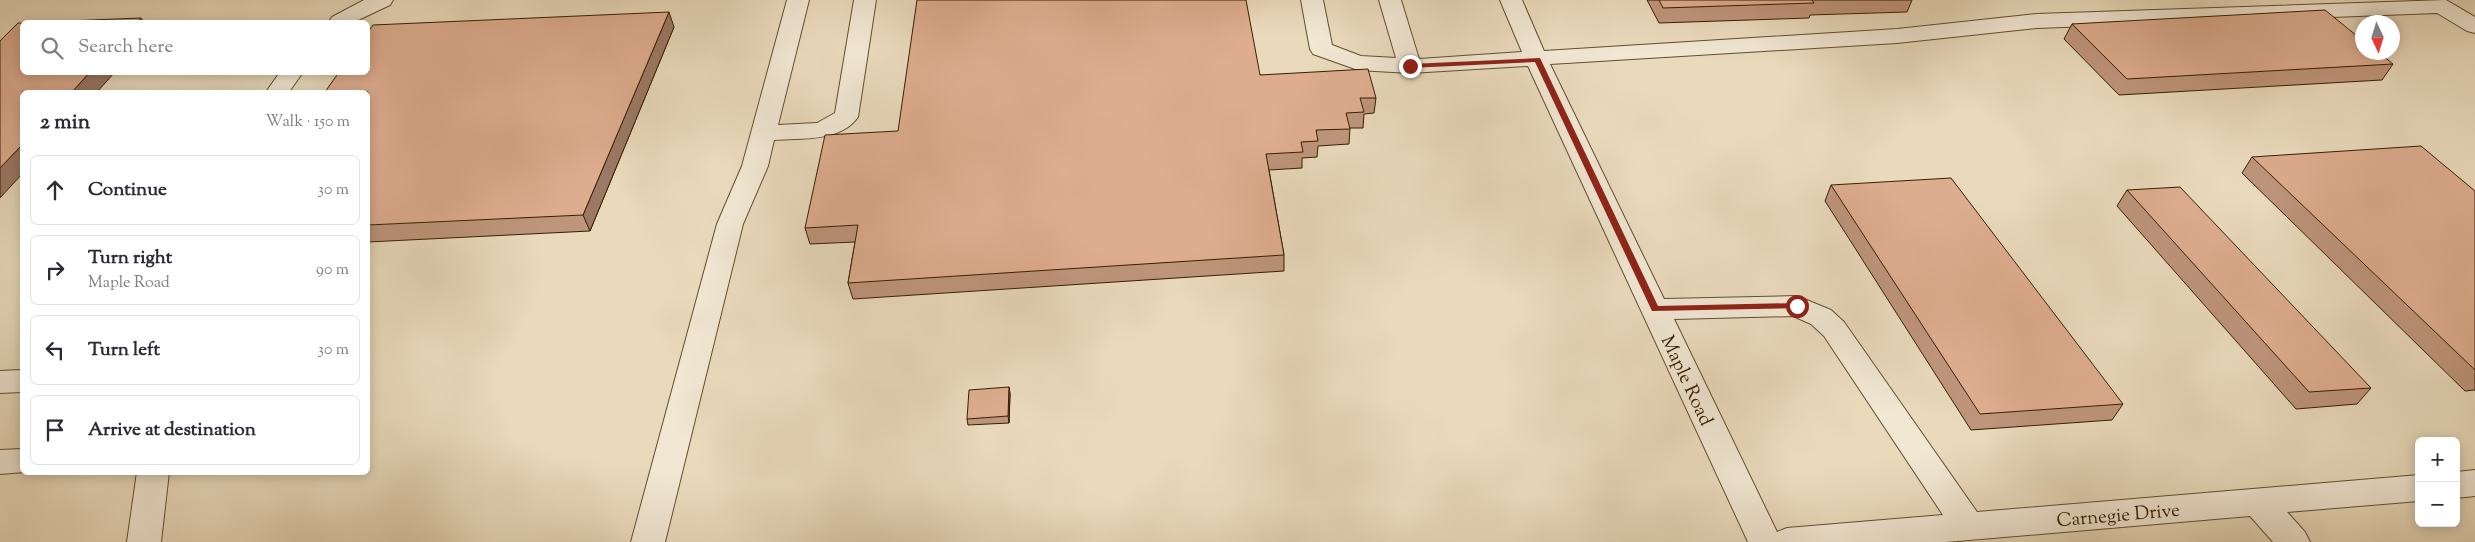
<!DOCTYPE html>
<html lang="en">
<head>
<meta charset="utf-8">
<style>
	body { margin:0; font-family:"Sorts Mill Goudy",serif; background:#f7f7f7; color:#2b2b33 }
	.controls { position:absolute; right:15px; bottom:15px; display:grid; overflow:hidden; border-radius:8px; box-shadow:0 2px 12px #0003 }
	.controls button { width:45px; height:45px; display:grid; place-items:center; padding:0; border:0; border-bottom:1px solid #e1e1e2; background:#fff; color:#2b2b33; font:25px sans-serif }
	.compass { position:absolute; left:2355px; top:15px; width:45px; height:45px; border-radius:50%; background:#fff; box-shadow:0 2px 12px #0003; rotate:176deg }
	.stop { position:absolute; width:15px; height:15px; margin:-11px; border:4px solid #8f2418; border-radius:50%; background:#fff }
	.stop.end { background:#8f2418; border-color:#fff; box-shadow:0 1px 5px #0008 }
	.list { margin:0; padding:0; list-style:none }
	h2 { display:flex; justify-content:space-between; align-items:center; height:65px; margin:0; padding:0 20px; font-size:21px }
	h2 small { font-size:16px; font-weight:400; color:#7c7c81 }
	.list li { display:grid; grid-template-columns:32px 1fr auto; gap:15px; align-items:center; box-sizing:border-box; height:70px; margin:0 10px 10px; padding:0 10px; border:1px solid #e1e1e2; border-radius:8px }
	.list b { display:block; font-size:19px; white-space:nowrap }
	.list p { margin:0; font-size:16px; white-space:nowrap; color:#7c7c81 }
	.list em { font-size:16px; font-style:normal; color:#7c7c81 }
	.icon { flex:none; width:28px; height:28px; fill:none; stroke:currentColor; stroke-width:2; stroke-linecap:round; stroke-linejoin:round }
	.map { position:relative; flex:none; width:2475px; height:542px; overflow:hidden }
	.search { position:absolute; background:#fff; box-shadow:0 2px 12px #0003; left:20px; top:20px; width:350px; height:55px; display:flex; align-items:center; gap:12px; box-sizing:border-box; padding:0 18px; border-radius:8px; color:#7c7c81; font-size:19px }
	.panel { position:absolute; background:#fff; box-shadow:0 2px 12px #0003; left:20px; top:90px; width:350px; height:385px; border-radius:8px }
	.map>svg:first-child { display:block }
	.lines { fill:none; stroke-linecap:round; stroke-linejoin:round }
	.minor-casing { stroke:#624e2f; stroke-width:2 }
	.minor { fill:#f1e7d3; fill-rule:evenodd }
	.wall { fill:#bf957c; stroke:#351f00 }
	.shaded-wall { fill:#9b7965; stroke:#351f00 }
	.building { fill:#dead90; stroke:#351f00 }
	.route { fill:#8f2418 }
	.labels { text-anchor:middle; stroke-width:4; stroke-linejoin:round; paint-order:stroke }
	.street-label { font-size:19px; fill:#351f00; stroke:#f1e7d3 }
</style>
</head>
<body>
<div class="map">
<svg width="2475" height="542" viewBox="0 0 2475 542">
	<rect width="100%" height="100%" fill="#e9dabc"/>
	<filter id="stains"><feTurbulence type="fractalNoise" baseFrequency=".004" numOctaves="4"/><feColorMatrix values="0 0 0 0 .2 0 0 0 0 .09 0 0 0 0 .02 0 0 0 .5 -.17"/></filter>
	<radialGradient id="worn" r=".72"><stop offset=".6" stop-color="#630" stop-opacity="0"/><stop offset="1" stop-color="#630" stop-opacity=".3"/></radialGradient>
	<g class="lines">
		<g class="minor-casing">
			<path id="minor" d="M 364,0 L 393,0 L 390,5 L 354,22 L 329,22 L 332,17 Z
				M 787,0 L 809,0 L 778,125 L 817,123 L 835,113 L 854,0 L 876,0 L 858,117 C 841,142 801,138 774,140 L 768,166 L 743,224 L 665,542 L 631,542 L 717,224 L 742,166 Z
				M 1301,0 L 1323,0 L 1332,45 L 1361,56 L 1396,58 L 1379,0 L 1401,0 L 1419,59 L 1522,52 L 1500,0 L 1522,0 L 1544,51 L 1897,29 L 2037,14 L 2446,0 L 2475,17 L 2475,33 L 2467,31 L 2437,13 L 2037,28 L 1897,43 L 1550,64 L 1664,299 L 1797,296 L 1831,310 L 1844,322 L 1977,512 L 2419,475 L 2419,501 L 2287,512 L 2305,532 L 2310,542 L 2273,542 L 2250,516 L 1946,542 L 1748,542 L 1528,66 L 1410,73 L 1358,70 L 1313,54 L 1310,49 ZM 1793,316 L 1811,324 L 1824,336 L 1943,515 L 1787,528 L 1777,532 L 1674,319 Z
				M 280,72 L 303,72 L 289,92 L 266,92 Z
				M 22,370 L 22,392 L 0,393 L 0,371 Z
				M 22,449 L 22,472 L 25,472 L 0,474 L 0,450 Z
				M 2475,470 L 2475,496 L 2456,498 L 2456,472 Z
				M 137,472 L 169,472 L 161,542 L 127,542 Z"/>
		</g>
		<use href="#minor" class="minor"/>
	</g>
	<path class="wall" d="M 1647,0 L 1912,0 L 1907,12 L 1810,15 L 1809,18 L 1659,23 Z
		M 2072,24 L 2393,64 L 2382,80 L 2119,95 L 2064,39 Z
		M 674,27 L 590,231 L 368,242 L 368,92 Z
		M 1260,75 L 1376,98 L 1374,113 L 1364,114 L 1363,128 L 1350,128 L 1349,144 L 1318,146 L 1317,157 L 1302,158 L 1302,168 L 1269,170 L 1284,255 L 1284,271 L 853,299 L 848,283 L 855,242 L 810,244 L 805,228 L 898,131 Z
		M 2252,157 L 2475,191 L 2475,390 L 2465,391 L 2242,173 Z
		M 1831,185 L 2123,404 L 2112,420 L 1971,430 L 1825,201 Z
		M 2127,190 L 2371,388 L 2357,404 L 2296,409 L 2117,206 Z
		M 1009,387 L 1010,394 L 1009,423 L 968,425 L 967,419 Z"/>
	<path class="shaded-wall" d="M 669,12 L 674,27 L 590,231 L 583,215 Z
		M 141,18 L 144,22 L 137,22 Z
		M 90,72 L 115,72 L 97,92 L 72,92 Z
		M 22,145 L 22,174 L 0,198 L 0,168 Z
		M 1009,387 L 1010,394 L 1009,423 L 1008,416 Z"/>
	<path class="building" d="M 917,0 L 1246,0 L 1260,75 L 1368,69 L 1376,98 L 1360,98 L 1364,112 L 1346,113 L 1350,129 L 1316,130 L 1318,141 L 1301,142 L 1303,152 L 1266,154 L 1284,255 L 848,283 L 858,225 L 805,228 L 825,135 L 898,131 Z
		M 1659,0 L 1812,0 L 1814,3 L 1663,8 Z
		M 2325,10 L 2362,40 L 2362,52 L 2378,52 L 2393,64 L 2127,79 L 2072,24 Z
		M 669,12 L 583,215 L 368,225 L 368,92 L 325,92 L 339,72 L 368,72 L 368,32 L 373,25 Z
		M 141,18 L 137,22 L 42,22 Z
		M 18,23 L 22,23 L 22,72 L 90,72 L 72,92 L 22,92 L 22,145 L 0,168 L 0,41 Z
		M 2421,146 L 2475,191 L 2475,370 L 2252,157 Z
		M 1951,178 L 2123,404 L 1980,414 L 1831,185 Z
		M 2180,187 L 2371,388 L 2309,392 L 2127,190 Z
		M 1009,387 L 1008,416 L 967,419 L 969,390 Z"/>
	<path class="route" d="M 1540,58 L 1658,306 L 1797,303 L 1800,304 L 1800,308 L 1652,311 L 1535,62 L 1410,68 L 1406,66 L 1410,64 Z"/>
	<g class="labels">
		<g class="street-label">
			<text transform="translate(1688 380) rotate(65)" y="7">Maple Road</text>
			<text transform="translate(2118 514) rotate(-5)" y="7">Carnegie Drive</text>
		</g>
	</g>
	<rect width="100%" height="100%" filter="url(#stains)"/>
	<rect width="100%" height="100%" fill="url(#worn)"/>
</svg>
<div class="controls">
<button>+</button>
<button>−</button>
</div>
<svg class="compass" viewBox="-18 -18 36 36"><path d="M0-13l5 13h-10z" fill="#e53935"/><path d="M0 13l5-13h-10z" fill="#7c7c81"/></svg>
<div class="stop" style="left:1797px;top:306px"></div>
<div class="stop end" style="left:1410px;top:66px"></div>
<div class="search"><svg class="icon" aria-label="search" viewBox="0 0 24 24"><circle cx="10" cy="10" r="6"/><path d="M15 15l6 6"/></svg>Search here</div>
<section class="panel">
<h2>2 min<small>Walk · 150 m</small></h2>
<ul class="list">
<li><svg class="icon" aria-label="ahead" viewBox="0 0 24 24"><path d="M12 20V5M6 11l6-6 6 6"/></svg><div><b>Continue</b></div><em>30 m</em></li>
<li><svg class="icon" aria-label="right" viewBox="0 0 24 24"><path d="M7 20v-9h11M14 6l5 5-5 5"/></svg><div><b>Turn right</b><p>Maple Road</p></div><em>90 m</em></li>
<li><svg class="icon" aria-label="left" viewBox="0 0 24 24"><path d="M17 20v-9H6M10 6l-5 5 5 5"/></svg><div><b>Turn left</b></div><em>30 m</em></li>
<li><svg class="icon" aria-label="arrive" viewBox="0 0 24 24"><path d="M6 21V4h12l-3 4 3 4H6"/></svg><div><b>Arrive at destination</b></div></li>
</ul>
</section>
</div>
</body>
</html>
